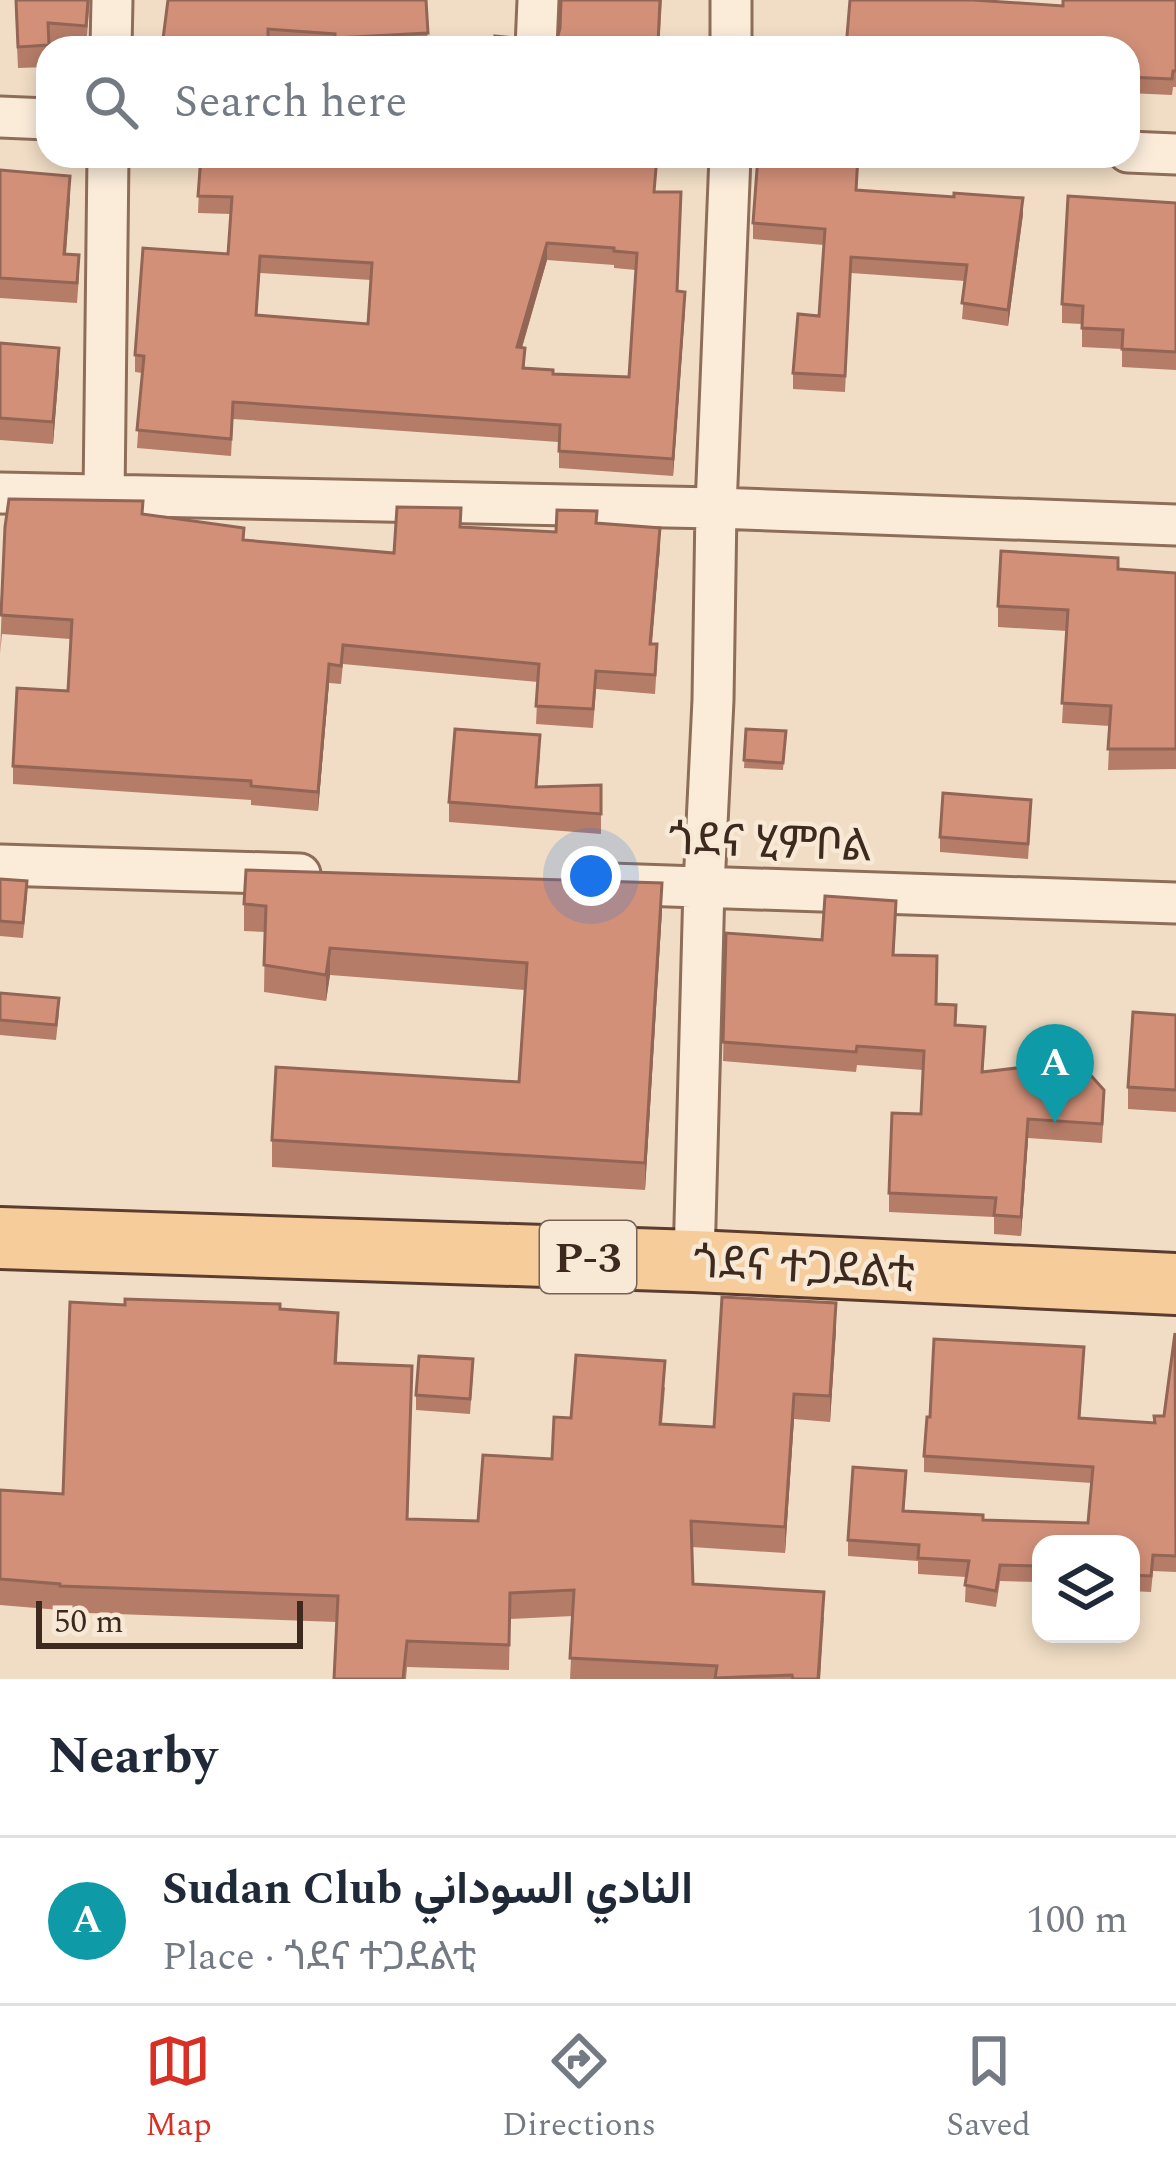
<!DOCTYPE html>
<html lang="en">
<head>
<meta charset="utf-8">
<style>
	body { margin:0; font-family:Spectral,Vazirmatn,"Noto Sans Ethiopic",serif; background:#f6f6f7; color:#1f2937 }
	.controls { position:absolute; right:36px; bottom:36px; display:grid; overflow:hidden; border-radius:24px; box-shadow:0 6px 18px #0003 }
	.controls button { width:108px; height:108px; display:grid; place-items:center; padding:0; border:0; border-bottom:3px solid #e0e1e3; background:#fff; color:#1f2937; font:60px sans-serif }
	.scale { position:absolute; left:36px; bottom:30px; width:267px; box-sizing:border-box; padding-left:12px; border:6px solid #3d291e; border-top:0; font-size:33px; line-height:42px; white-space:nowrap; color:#3d291e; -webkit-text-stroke:9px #f8e9d6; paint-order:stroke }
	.you { position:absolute; left:591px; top:876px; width:42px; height:42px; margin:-30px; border:9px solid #fff; border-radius:50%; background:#1a73e8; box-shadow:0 0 0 18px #1a73e833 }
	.badge { display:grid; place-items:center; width:78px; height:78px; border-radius:50%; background:#d93025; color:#fff; font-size:39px; font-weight:700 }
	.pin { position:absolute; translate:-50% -99px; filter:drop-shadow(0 3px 6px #0008) }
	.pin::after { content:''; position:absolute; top:63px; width:42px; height:36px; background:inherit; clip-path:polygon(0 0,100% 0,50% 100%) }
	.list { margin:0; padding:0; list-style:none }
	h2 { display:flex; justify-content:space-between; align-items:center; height:156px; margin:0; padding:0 48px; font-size:51px }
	h2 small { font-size:39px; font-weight:400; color:#747a83 }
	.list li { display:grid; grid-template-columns:78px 1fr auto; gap:36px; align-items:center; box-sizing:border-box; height:168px; padding:0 48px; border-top:3px solid #e0e1e3 }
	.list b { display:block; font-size:45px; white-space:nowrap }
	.list p { margin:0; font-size:39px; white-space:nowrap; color:#747a83 }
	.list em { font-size:39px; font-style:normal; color:#747a83 }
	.icon { flex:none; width:66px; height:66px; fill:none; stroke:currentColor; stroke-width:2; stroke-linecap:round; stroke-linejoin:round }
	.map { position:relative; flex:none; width:1176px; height:1679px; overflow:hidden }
	.search { position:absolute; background:#fff; box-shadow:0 6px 18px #0003; left:36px; right:36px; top:36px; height:132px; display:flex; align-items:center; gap:30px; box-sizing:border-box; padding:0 42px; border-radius:36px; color:#747a83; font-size:45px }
	.sheet { height:324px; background:#fff }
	nav { display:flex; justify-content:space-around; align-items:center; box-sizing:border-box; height:168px; border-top:3px solid #e0e1e3; background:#fff; font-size:33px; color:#747a83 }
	nav a { display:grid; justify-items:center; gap:6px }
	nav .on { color:#d93025 }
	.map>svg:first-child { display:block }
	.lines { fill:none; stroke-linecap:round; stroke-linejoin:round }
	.minor-casing { stroke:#8e6d59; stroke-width:45 }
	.primary-casing { stroke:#5c3c2e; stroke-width:66 }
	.minor { stroke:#fbecda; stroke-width:39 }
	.primary { stroke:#f6cc9b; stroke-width:60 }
	.wall { fill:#b57c68; fill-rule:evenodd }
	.shaded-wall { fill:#936555 }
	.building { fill:#d29079; stroke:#936555; stroke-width:3; fill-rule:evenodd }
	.labels { text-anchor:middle; stroke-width:9; stroke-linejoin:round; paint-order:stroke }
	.shield { fill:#f8e9d6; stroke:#756355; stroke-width:3 }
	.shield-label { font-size:42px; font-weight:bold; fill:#3d291e }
	.street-label { font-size:45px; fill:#3d291e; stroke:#f8e9d6 }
</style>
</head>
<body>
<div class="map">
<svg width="1176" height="1679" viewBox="0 0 1176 1679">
	<rect width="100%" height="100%" fill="#f1ddc5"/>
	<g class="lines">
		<g class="minor-casing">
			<path id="minor" d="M 111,48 L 112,0
				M 536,48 L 538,0
				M 731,48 L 731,0
				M 0,117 L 48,119
				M 1128,152 L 1176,154
				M 0,493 L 716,508 L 1176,525
				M 104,497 L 108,156
				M 0,865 L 300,874
				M 611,884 L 1176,903
				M 694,1261 L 704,886 L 713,700 L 716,508 L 730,156"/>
		</g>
		<g class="primary-casing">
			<path id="primary" d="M 0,1238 L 694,1261 L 1176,1284"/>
		</g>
		<use href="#minor" class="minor"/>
		<use href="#primary" class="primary"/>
	</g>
	<path class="wall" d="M 15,0 L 90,0 L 86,47 L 49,44 L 48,67 L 18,68 Z
		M 426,0 L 428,48 L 322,48 L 268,44 L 268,48 L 163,48 L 163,39 Z
		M 561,0 L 662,0 L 659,48 L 547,48 L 557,39 L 560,28 Z
		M 1062,0 L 1176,0 L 1176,87 L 1173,87 L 1172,95 L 1128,93 L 1128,48 L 1062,6 Z
		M 181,156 L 385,156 L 655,192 L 678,291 L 685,309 L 673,476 L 559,468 L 559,442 L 233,419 L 231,456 L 137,448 L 142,373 L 135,372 L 135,355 L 228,254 L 231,214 L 198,213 L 200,164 L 181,163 ZM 547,260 L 614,265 L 614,268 L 636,270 L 629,377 L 553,374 L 525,368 L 522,348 ZM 260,273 L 371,280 L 368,324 L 257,315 Z
		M 859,156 L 857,190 L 1023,214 L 1008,326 L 962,319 L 965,281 L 851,273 L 845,392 L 793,389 L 793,373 L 819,316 L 824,245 L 753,239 L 753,223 Z
		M 0,170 L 70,197 L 66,255 L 79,276 L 77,303 L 0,298 Z
		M 1176,203 L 1176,370 L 1122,367 L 1122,349 L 1082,347 L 1082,324 L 1062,323 L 1062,304 Z
		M 0,343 L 59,370 L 53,444 L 0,440 Z
		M 143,514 L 244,540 L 394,553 L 461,527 L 556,532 L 597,523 L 660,547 L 652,644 L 657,663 L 655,694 L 596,689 L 593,728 L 536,724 L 538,682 L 343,664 L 341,684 L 329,683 L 318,811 L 251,805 L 251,800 L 13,784 L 13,766 L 68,691 L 70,639 L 2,634 L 0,654 L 5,527 Z
		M 1118,569 L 1176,573 L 1176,769 L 1108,770 L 1110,726 L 1062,723 L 1067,631 L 998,627 L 998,606 Z
		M 746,729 L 786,731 L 783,770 L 744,768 Z
		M 540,755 L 537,787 L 601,785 L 601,834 L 449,822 L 449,802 Z
		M 1031,815 L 1028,859 L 940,852 L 940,837 Z
		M 0,879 L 27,896 L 23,938 L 0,936 Z
		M 244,904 L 662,910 L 645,1190 L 272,1167 L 272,1140 L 519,1082 L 525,990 L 330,975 L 326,1001 L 264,992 L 265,932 L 244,931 Z
		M 896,920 L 894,955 L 956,1025 L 985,1046 L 983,1072 L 1104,1109 L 1102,1143 L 1028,1138 L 1021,1236 L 994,1234 L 994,1217 L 889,1212 L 889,1193 L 921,1114 L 923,1070 L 857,1065 L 856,1072 L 723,1061 L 726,933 L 822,940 Z
		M 0,993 L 59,1013 L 56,1040 L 0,1035 Z
		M 1176,1015 L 1176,1112 L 1128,1109 L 1128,1087 Z
		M 125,1305 L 280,1309 L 338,1338 L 337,1363 L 412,1392 L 408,1519 L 478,1521 L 552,1459 L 571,1418 L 665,1387 L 662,1424 L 714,1427 L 836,1329 L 830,1422 L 794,1419 L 785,1553 L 692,1547 L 693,1584 L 824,1617 L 820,1679 L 570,1679 L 573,1616 L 510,1619 L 509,1670 L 407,1667 L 406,1679 L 334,1679 L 337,1622 L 60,1612 L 60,1610 L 0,1605 L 0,1490 L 63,1494 Z
		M 1176,1333 L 1176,1572 L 1153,1571 L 1151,1592 L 1131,1591 L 1131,1544 L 1041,1544 L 1041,1582 L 1000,1581 L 996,1607 L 965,1602 L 966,1577 L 918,1574 L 918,1561 L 848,1556 L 848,1540 L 906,1487 L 904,1511 L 983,1520 L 1088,1523 L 1092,1483 L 924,1472 L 924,1456 L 930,1417 L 1084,1363 L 1080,1418 L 1155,1423 L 1164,1416 Z
		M 473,1374 L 470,1414 L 416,1410 L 416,1395 Z"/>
	<path class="shaded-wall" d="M 70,176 L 70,197 L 64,275 L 64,254 Z
		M 1023,198 L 1023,214 L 1008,326 L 1008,310 Z
		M 547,243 L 547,260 L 517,364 L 517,347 Z
		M 685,292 L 685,309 L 673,476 L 673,459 Z
		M 59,348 L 59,370 L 53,444 L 53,422 Z
		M 660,528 L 660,547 L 650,662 L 650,644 Z
		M 329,664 L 329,683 L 318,811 L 318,792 Z
		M 662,883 L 662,910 L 645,1190 L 645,1163 Z
		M 330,948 L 330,975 L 326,1001 L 326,975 Z
		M 1028,1119 L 1028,1138 L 1021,1236 L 1021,1217 Z
		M 836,1303 L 836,1329 L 830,1422 L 830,1396 Z
		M 794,1394 L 794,1419 L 785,1553 L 785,1527 Z
		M 824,1592 L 820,1679 L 818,1679 Z"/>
	<path class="building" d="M 16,0 L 88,0 L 86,26 L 48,23 L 49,45 L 18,47 Z
		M 168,0 L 426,0 L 428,33 L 335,38 L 335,34 L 268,29 L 268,48 L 229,48 L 163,39 Z
		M 561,0 L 660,0 L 658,44 L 605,40 L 605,48 L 547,48 L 557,39 L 560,28 Z
		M 850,0 L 973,0 L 1063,6 L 1063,0 L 1176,0 L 1176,71 L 1173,71 L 1172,79 L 1128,77 L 1128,48 L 846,48 Z
		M 495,36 L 515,38 L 526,48 L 495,48 Z
		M 201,156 L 385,156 L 478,163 L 478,159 L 509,161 L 509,156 L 580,161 L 580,156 L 657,156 L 654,192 L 681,192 L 677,291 L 685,292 L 673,459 L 559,451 L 560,425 L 233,402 L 231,439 L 137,430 L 144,356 L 135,355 L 143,248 L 228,254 L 232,197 L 198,196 ZM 547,243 L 614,248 L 614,251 L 637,253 L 629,377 L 553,374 L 553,370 L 523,368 L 525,348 L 517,347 ZM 260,256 L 372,263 L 368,324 L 256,315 Z
		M 758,156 L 858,156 L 856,190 L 954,197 L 954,193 L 1023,198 L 1008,310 L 962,303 L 967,265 L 851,257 L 845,376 L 793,373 L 798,314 L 819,316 L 825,229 L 753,223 Z
		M 0,170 L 70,176 L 64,254 L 79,255 L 77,283 L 0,278 Z
		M 1068,196 L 1176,203 L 1176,352 L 1122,349 L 1123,330 L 1082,328 L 1083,306 L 1062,304 Z
		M 0,343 L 59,348 L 53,422 L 0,418 Z
		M 9,499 L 143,501 L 142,514 L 244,528 L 243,540 L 394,553 L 397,507 L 461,508 L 460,527 L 556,532 L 557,510 L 597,511 L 596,523 L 660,528 L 650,644 L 657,644 L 655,675 L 596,671 L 593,709 L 536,706 L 539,664 L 343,645 L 341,666 L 329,664 L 318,792 L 251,786 L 251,781 L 13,766 L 17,688 L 68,691 L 72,620 L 1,615 L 5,527 Z
		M 1001,551 L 1118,558 L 1118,569 L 1176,573 L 1176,749 L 1108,749 L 1111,706 L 1062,703 L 1068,610 L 998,606 Z
		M 455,729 L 540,735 L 536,787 L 601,785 L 601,814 L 449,802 Z
		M 746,729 L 786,731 L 783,763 L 744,760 Z
		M 943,793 L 1031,800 L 1028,844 L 940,837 Z
		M 246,870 L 662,883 L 645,1163 L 272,1140 L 276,1067 L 519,1082 L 527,963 L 330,948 L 326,975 L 264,965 L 266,906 L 244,904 Z
		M 0,879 L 27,881 L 23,923 L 0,921 Z
		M 825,896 L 896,901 L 893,955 L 937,956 L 936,1004 L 956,1005 L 955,1025 L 985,1027 L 982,1072 L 1078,1061 L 1104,1090 L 1102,1124 L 1028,1119 L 1021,1217 L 994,1215 L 996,1198 L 889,1193 L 892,1113 L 921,1114 L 924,1051 L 857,1046 L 856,1052 L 723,1042 L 726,933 L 822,940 Z
		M 0,993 L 59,998 L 56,1025 L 0,1020 Z
		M 1133,1012 L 1176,1015 L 1176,1090 L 1128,1087 Z
		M 722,1297 L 836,1303 L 830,1396 L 794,1394 L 785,1527 L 691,1521 L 693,1584 L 824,1592 L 818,1679 L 793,1679 L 792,1675 L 715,1678 L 717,1666 L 570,1658 L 574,1590 L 510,1593 L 509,1645 L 407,1641 L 403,1679 L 334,1679 L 338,1596 L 60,1586 L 60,1584 L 0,1579 L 0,1490 L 63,1494 L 70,1302 L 125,1305 L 125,1299 L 280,1304 L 280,1309 L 338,1313 L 335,1363 L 412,1366 L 407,1519 L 478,1521 L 483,1455 L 552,1459 L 554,1417 L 571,1418 L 576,1355 L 665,1361 L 660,1424 L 714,1427 Z
		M 1175,1333 L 1176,1556 L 1153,1555 L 1151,1576 L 1131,1575 L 1131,1544 L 1041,1544 L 1041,1566 L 1000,1565 L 996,1591 L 965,1585 L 969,1561 L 918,1558 L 919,1545 L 848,1540 L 853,1467 L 906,1471 L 903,1511 L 983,1515 L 983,1520 L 1088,1523 L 1093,1467 L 924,1456 L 927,1417 L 930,1417 L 934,1339 L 1084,1347 L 1079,1418 L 1155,1423 L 1154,1416 L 1164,1416 Z
		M 419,1356 L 473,1359 L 470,1399 L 416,1395 Z"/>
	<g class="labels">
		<rect class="shield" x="540" y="1221" width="96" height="72" rx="9"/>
		<g class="shield-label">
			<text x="588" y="1272">P-3</text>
		</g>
		<g class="street-label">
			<text transform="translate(770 841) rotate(2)" y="16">ጎደና ሂምቦል</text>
			<text transform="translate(804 1266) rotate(3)" y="16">ጎደና ተጋደልቲ</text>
		</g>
	</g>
</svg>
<div class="controls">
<button><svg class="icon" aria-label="layers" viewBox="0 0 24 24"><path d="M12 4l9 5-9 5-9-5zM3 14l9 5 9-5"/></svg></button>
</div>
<div class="scale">50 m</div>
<div class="you"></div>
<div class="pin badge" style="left:1055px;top:1123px;background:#0f9aa8">A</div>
<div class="search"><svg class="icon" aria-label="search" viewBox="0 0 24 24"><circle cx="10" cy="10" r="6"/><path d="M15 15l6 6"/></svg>Search here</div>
</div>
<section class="sheet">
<h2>Nearby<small></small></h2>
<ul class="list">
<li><span class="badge" style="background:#0f9aa8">A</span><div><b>Sudan Club النادي السوداني</b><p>Place · ጎደና ተጋደልቲ</p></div><em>100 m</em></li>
</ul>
</section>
<nav>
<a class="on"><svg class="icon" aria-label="map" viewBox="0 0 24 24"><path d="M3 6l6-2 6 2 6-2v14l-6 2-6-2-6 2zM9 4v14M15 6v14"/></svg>Map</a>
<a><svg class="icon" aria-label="directions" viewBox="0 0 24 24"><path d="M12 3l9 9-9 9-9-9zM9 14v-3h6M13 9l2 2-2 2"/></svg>Directions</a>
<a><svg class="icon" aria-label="saved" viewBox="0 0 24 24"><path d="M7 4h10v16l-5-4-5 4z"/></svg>Saved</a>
</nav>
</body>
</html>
